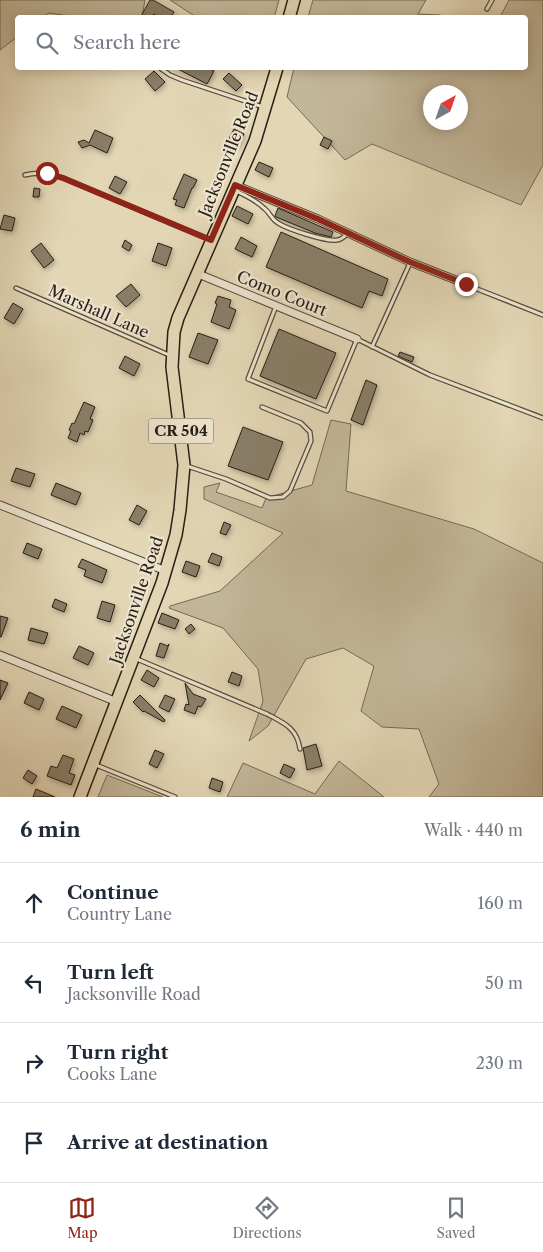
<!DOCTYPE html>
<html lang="en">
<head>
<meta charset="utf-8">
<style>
	body { margin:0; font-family:"Libre Caslon Text",serif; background:#f2f2f3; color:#1f2937 }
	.compass { position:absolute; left:423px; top:85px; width:45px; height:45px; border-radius:50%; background:#fff; box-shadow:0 2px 12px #0003; rotate:40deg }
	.stop { position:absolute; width:15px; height:15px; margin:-11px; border:4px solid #8f2418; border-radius:50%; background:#fff }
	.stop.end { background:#8f2418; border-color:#fff; box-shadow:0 1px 5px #0008 }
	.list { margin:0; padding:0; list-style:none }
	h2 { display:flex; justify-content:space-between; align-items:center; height:65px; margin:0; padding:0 20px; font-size:21px }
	h2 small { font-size:16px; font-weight:400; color:#747a83 }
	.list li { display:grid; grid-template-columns:32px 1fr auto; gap:15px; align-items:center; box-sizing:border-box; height:80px; padding:0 20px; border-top:1px solid #e0e1e3 }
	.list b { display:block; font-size:19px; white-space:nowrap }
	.list p { margin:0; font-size:16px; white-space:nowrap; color:#747a83 }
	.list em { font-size:16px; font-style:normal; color:#747a83 }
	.icon { flex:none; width:28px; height:28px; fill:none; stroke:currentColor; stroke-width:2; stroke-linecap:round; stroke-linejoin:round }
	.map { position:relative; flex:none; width:543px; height:797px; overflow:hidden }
	.search { position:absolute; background:#fff; box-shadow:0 2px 12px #0003; left:15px; right:15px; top:15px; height:55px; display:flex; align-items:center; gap:12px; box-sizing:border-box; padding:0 18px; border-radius:5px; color:#747a83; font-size:19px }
	.sheet { height:385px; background:#fff }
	nav { display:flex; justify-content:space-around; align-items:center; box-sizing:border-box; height:70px; border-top:1px solid #e0e1e3; background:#fff; font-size:14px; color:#747a83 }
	nav a { display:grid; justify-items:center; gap:2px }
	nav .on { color:#8f2418 }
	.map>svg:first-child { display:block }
	.green { fill:#c3b79a; stroke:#756a57; fill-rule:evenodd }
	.building { fill:#897e68; stroke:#271e14; filter:url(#shadow) }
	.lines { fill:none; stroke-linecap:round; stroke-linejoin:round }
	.service-casing { stroke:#564c3c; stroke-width:5.5 }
	.minor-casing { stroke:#564c3c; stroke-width:9 }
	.primary-casing { stroke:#271e14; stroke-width:14 }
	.service { stroke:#ede4cf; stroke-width:3 }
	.minor { stroke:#ede4cf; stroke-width:7 }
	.primary { stroke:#e3d6b5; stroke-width:11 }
	.route { stroke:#8f2418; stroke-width:6 }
	.labels { text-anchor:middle; stroke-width:4.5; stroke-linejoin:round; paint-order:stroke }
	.shield { fill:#ede4cf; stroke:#62594c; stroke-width:1 }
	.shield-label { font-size:15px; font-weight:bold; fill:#271e14 }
	.street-label { font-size:16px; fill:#271e14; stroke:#ede4cf }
</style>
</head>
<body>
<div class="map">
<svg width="543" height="797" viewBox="0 0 543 797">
	<defs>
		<filter id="shadow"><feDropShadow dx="1.5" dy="2.5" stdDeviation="2.5" flood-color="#0004"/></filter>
	</defs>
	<rect width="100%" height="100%" fill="#e3d6b5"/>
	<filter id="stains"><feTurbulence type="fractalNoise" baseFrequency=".004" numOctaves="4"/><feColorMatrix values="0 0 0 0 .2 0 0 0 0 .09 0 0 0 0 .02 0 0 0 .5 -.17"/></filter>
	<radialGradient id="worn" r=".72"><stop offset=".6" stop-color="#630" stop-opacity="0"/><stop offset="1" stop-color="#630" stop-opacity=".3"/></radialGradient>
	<path class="green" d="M 0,0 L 145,0 L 142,17 L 76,17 L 49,13 L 43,17 L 18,18 L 17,37 L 0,50 Z
		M 170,0 L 279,0 L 274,18 L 196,17 Z
		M 313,0 L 426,0 L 418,14 L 440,15 L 445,17 L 308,17 Z
		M 509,0 L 543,0 L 543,165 L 521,205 L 372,144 L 345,160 L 287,97 L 294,68 L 526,68 L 526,18 L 500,17 ZM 430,92 L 460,92 L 460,122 L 430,122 Z
		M 331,420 L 351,424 L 346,491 L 474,529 L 543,563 L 543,797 L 429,797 L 439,784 L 419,729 L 382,727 L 361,711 L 374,666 L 343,648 L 306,659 L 268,726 L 249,741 L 263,701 L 258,669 L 223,628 L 169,608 L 170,606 L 220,591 L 283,533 L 204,499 L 204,487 L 220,483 L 216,492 L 262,508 L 266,498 L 312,485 Z
		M 339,761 L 384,797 L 227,797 L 243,763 L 315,794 Z
		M 107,775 L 163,797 L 98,797 Z"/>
	<path class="building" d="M 150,0 L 153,0 L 174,12 L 170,18 L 159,18 L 154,14 L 152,18 L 140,18 Z
		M 176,68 L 208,68 L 214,71 L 207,84 Z
		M 154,71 L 165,82 L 155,91 L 145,79 Z
		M 229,73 L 242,85 L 236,91 L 223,79 Z
		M 234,129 L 244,134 L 238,146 L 228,141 Z
		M 95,130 L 113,138 L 107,153 L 90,145 L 82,148 L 78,142 L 84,140 L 89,143 Z
		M 324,137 L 332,141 L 328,149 L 320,145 Z
		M 259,162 L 273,168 L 269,177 L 255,170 Z
		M 184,174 L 197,180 L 193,188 L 192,188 L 184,208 L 175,205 L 177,200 L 173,199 Z
		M 115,176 L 127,182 L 120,194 L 109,188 Z
		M 34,188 L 40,189 L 39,197 L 33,197 Z
		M 237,206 L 253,214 L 248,224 L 232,216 Z
		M 278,208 L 333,232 L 331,237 L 315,233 L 276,217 L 275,216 Z
		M 4,215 L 15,218 L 12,231 L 0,229 Z
		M 281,232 L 388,279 L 382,296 L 369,291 L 362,308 L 266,267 Z
		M 241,237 L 257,246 L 252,257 L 235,249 Z
		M 125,240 L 132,245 L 129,251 L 122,247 Z
		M 41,243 L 54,260 L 44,268 L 31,251 Z
		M 158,243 L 172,248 L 166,266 L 152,261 Z
		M 131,284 L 140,295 L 126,307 L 116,296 Z
		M 218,296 L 231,300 L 229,307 L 236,310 L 229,329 L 211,322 L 217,304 L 215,303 Z
		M 13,303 L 23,309 L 14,324 L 4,318 Z
		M 279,329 L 336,353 L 316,399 L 260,376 Z
		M 198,333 L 218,340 L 208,364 L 189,357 Z
		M 400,352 L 414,357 L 412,362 L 398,356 Z
		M 125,356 L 140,364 L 134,376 L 119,368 Z
		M 366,380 L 377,385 L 363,425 L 351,420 Z
		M 84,402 L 95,407 L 90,419 L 93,420 L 88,432 L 85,431 L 84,435 L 80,433 L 77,442 L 68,438 L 71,431 L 69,430 L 72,423 L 74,424 Z
		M 243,427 L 283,442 L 268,480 L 228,466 Z
		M 16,468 L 35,474 L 30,487 L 11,481 Z
		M 56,483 L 81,493 L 76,505 L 51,495 Z
		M 137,505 L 147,511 L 139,525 L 129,520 Z
		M 224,522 L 231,525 L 226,535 L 220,533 Z
		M 27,543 L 42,549 L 38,559 L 23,553 Z
		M 212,553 L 222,557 L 219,566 L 208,562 Z
		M 82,559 L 107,570 L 102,583 L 84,576 L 86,570 L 78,567 Z
		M 186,561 L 200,566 L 196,577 L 182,572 Z
		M 55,599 L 67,604 L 64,612 L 52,607 Z
		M 102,601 L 115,605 L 110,622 L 97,618 Z
		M 162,613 L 179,620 L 175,629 L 158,623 Z
		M 0,616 L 8,618 L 1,637 L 0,637 Z
		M 191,624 L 195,629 L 189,634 L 185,629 Z
		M 31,628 L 48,633 L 44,644 L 28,640 Z
		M 160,643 L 168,646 L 169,644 L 164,658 L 156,656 Z
		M 79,646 L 94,653 L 88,665 L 73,658 Z
		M 147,670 L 159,678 L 154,687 L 141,680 Z
		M 232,672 L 242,676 L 239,686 L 228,682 Z
		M 0,680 L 8,683 L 0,700 Z
		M 185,683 L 193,694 L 206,699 L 201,707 L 198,706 L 195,714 L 184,710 L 186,704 L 189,705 Z
		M 29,692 L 44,699 L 39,710 L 24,703 Z
		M 140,695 L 165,720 L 164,722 L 144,711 L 143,712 L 133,702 Z
		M 165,695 L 175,699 L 169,712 L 159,707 Z
		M 62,706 L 82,715 L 76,728 L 56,719 Z
		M 316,744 L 322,766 L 307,770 L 303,748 Z
		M 155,750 L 164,754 L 157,768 L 149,764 Z
		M 63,755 L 74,759 L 69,773 L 75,775 L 71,785 L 47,776 L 51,766 L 57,768 Z
		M 284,764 L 295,769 L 290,778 L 280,773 Z
		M 28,770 L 37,776 L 32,784 L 23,778 Z
		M 212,778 L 223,782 L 220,792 L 209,788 Z
		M 36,789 L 55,797 L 33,797 Z"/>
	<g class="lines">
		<g class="service-casing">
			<path id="service" d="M 487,9 L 492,0
				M 160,68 L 170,75 L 182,80 L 263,107
				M 25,175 C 39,171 50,174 63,178 L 210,240
				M 236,191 C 247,196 257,201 265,209 C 271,214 271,219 278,223 C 287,229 327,242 337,240 C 341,240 344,237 347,234
				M 467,285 L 543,315
				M 16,288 L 169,355
				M 276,306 L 248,379 L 327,411 L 357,339 L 430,375 L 543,418
				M 372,347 L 410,263
				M 187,466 L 226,479 L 270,498 L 283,497 L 290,491 L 311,441 L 310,432 L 301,423 L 262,407
				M 137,659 L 267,714 C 284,723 297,728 300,749
				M 96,765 L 175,797"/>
		</g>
		<g class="minor-casing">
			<path id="minor" d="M 235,185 L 318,219 L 410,262 L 466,284
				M 196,273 L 357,339
				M 0,505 L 166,571
				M 0,655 L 117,702"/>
		</g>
		<g class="primary-casing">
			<path id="primary" d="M 289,18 L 294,0
				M 80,797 L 162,583 L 176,535 L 180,510 L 184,465 L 172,367 L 174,332 L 178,318 L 255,141 L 277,68"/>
		</g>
		<use href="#service" class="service"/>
		<use href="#minor" class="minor"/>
		<use href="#primary" class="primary"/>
	</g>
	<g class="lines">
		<path class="route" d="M 47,173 L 63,178 L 211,240 L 235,185 L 318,219 L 410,262 L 466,284"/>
	</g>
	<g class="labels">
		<rect class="shield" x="148.5" y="418.5" width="65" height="25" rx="4"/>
		<g class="shield-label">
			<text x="181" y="436">CR 504</text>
		</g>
		<g class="street-label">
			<text transform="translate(228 154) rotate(-68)" y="6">Jacksonville Road</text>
			<text transform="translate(282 293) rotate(22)" y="6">Como Court</text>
			<text transform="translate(99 311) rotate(24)" y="6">Marshall Lane</text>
			<text transform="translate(136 600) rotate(-71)" y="6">Jacksonville Road</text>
		</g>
	</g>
	<rect width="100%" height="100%" filter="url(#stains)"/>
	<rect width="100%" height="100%" fill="url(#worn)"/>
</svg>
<svg class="compass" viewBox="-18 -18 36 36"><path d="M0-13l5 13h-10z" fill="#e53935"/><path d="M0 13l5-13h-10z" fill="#747a83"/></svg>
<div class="stop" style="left:47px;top:173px"></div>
<div class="stop end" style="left:466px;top:284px"></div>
<div class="search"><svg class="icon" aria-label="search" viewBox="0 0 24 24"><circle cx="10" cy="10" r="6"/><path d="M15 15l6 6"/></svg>Search here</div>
</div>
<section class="sheet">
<h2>6 min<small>Walk · 440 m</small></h2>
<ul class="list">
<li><svg class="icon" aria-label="ahead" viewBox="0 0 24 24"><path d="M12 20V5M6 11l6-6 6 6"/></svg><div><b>Continue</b><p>Country Lane</p></div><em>160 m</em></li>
<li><svg class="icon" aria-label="left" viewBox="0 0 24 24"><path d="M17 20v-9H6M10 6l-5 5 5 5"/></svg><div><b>Turn left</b><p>Jacksonville Road</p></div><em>50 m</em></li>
<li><svg class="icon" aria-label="right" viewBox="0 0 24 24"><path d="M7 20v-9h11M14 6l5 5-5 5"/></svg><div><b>Turn right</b><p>Cooks Lane</p></div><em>230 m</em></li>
<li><svg class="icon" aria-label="arrive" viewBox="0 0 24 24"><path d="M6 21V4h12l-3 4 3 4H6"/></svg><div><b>Arrive at destination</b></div></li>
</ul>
</section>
<nav>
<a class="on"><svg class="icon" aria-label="map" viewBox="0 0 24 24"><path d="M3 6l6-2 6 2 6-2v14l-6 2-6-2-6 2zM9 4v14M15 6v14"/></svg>Map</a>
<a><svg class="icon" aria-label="directions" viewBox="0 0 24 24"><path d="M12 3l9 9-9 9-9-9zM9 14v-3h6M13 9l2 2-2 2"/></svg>Directions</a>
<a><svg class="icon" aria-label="saved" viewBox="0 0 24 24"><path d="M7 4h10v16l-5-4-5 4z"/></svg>Saved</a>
</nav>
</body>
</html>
